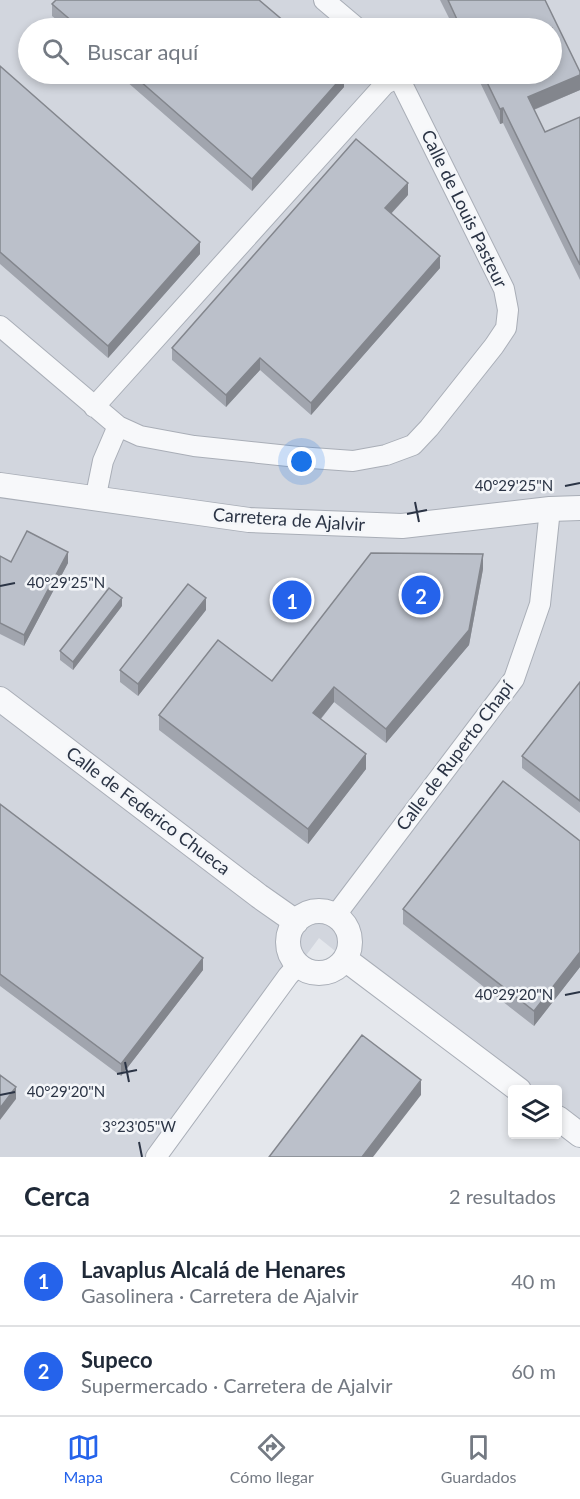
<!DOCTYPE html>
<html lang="es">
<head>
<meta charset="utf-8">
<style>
	body { margin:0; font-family:Lato,sans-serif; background:#f2f2f3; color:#1f2937 }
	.controls { position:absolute; right:18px; bottom:18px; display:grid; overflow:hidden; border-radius:6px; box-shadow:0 3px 9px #0003 }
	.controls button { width:54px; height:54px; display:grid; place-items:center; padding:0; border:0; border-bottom:2px solid #e0e1e3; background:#fff; color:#1f2937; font:30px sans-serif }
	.you { position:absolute; left:302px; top:462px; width:21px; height:21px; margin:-15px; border:4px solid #fff; border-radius:50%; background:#1a73e8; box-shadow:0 0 0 9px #1a73e833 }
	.badge { display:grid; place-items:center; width:39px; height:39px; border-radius:50%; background:#2563eb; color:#fff; font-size:20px; font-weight:700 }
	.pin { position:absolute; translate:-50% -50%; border:3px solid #fff; box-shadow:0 2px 6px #0006 }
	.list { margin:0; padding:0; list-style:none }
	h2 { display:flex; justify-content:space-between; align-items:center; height:78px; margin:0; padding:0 24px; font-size:26px }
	h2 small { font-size:20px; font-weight:400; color:#747a83 }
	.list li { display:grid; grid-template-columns:39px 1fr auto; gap:18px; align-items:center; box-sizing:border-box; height:90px; padding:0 24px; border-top:2px solid #e0e1e3 }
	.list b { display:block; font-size:22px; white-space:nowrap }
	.list p { margin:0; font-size:20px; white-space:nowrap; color:#747a83 }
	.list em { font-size:20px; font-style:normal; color:#747a83 }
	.icon { flex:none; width:33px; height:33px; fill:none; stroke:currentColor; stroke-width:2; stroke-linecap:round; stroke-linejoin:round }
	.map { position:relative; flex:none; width:580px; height:1157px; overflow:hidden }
	.search { position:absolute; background:#fff; box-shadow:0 3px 9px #0003; left:18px; right:18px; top:18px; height:66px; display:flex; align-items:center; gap:15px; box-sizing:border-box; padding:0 21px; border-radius:33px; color:#747a83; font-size:22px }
	.sheet { height:258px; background:#fff }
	nav { display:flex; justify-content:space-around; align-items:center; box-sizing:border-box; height:84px; border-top:2px solid #e0e1e3; background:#fff; font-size:16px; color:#747a83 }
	nav a { display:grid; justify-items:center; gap:3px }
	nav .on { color:#2563eb }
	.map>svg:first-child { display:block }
	.built { fill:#d2d6de; fill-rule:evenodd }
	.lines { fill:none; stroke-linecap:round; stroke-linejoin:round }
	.minor-casing { stroke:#a9aeb7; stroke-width:22 }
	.tertiary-casing { stroke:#a9aeb7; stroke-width:26 }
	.minor { stroke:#f7f8fa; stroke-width:20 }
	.tertiary { stroke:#f7f8fa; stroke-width:24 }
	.wall { fill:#a1a5ae }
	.shaded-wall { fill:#83868d }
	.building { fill:#bbc0ca; stroke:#83868d; stroke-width:1.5 }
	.ticks { fill:none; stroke:#2b3445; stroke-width:2 }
	.labels { text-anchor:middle; stroke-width:5; stroke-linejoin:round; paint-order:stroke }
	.street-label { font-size:18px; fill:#2b3445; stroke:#f4f6f9 }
	.ticks-label { font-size:15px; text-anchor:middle; fill:#2b3445; stroke:#f4f6f9; stroke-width:5; stroke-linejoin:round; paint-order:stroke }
</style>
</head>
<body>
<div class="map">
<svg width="580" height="1157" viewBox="0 0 580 1157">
	<rect width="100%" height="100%" fill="#e4e7ec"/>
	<path class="built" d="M 0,0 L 580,0 L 580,1135 L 558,1118 L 558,1090 L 519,1089 L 370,979 L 319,938 L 156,1157 L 0,1157 ZM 28,28 L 552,28 L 552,74 L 28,74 Z"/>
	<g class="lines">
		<g class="minor-casing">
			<path id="minor" d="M 324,0 L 357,28
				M 0,326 L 118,426 L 140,436 L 194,446 L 298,457 L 353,461 L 386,455 L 413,445 L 429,428 L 494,346 L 506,328 L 508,310 L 504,289 L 397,74
				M 94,407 L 385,84 L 399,77
				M 95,500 L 103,461 L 118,426
				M 335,916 L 514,679 L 540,604 L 550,509
				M 156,1157 L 288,976 L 298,965"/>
		</g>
		<g class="tertiary-casing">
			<path id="tertiary" d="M 0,485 L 249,520 L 402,526 L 550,509 L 580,508
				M 0,699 L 259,896 L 296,922
				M288 942a31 31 0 1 1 62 0a31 31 0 1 1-62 0Z
				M 345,959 L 519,1090
				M 558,1118 L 580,1135"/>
		</g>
		<use href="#minor" class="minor"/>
		<use href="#tertiary" class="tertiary"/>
	</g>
	<path class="wall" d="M 440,0 L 545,0 L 580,90 L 534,110 L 545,132 L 580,117 L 580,280 L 503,123 L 500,124 L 476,74 L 552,74 L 552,28 L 454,28 Z
		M 52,4 L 292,28 L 67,28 L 52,16 Z
		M 0,67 L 200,254 L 108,358 L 0,264 Z
		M 118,74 L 343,74 L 344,87 L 252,191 Z
		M 408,195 L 391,214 L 440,268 L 311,415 L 260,370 L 226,407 L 172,360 L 172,348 Z
		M 0,556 L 11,562 L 68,563 L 24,646 L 0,634 Z
		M 483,569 L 469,645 L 386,743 L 334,702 L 321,719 L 366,769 L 308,844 L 159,730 L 159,715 L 272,681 Z
		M 122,606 L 73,670 L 60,660 L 60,651 Z
		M 206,610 L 138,696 L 120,682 L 120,670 Z
		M 580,682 L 580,813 L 522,768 L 522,756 Z
		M 0,804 L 203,970 L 121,1076 L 0,986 Z
		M 580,841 L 580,967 L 534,1026 L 403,924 L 403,909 Z"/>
	<path class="shaded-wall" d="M 344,75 L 344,87 L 252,191 L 252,179 Z
		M 580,75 L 580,90 L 528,112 L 528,97 Z
		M 503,108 L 503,123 L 500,124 L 500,109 Z
		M 408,183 L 408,195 L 385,220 L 385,208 Z
		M 200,242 L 200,254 L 108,358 L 108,346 Z
		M 440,256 L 440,268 L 311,415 L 311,403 Z
		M 260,358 L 260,370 L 226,407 L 226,395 Z
		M 68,552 L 68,563 L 24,646 L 24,635 Z
		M 483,554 L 483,569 L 469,645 L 386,743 L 386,729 Z
		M 122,598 L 122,606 L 73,670 L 73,662 Z
		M 206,598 L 206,610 L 138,696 L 138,684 Z
		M 334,687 L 334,702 L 313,728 L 313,713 Z
		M 366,754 L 366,769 L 308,844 L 308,829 Z
		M 580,952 L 580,967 L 534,1026 L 534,1011 Z
		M 203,958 L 203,970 L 121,1076 L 121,1064 Z
		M 421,1080 L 421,1095 L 373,1157 L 362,1157 Z
		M 16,1087 L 16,1099 L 0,1120 L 0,1108 Z"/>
	<path class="building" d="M 56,0 L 259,0 L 292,28 L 80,28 L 52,4 Z
		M 448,0 L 545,0 L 580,72 L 580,75 L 528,97 L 545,132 L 580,117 L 580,265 L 503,108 L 500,109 L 483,74 L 552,74 L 552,28 L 461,28 Z
		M 0,66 L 200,242 L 108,346 L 0,252 Z
		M 132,74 L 343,74 L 344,75 L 252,179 Z
		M 356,139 L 408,183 L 385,208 L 440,256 L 311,403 L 260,358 L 226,395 L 172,348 Z
		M 27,531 L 68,552 L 24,635 L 0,623 L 0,556 L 11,562 Z
		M 371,553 L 483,554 L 469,630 L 386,729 L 334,687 L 313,713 L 366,754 L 308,829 L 159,715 L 218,640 L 272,681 Z
		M 188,584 L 206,598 L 138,684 L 120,670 Z
		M 109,588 L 122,598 L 73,662 L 60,651 Z
		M 580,682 L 580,801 L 522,756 Z
		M 503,781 L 580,841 L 580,952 L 534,1011 L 403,909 Z
		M 0,804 L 203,958 L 121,1064 L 0,974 Z
		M 362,1035 L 421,1080 L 362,1157 L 269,1157 Z
		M 0,1075 L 16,1087 L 0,1108 Z"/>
	<path class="ticks" d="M 565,486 L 580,483M 415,502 L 419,522M 407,514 L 427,510M 0,586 L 15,583M 565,995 L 580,992M 125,1062 L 129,1082M 117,1074 L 137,1070M 0,1095 L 15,1092M 139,1142 L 142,1157"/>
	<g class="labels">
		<g class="street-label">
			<text transform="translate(464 209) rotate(64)" y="6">Calle de Louis Pasteur</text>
			<text transform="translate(289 520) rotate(4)" y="6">Carretera de Ajalvir</text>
			<text transform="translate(455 756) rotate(-53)" y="6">Calle de Ruperto Chapí</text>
			<text transform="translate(148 811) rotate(37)" y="6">Calle de Federico Chueca</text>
		</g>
	</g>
	<g class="ticks-label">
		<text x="514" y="491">40°29'25"N</text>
		<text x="66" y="588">40°29'25"N</text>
		<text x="514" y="1000">40°29'20"N</text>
		<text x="66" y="1097">40°29'20"N</text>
		<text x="139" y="1132">3°23'05"W</text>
	</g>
</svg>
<div class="controls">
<button><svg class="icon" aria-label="layers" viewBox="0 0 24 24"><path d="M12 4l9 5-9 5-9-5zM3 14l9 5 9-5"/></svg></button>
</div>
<div class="you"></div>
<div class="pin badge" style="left:292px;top:600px">1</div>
<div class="pin badge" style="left:421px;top:595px">2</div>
<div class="search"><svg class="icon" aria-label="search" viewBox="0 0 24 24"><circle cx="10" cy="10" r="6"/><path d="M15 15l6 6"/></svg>Buscar aquí</div>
</div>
<section class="sheet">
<h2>Cerca<small>2 resultados</small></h2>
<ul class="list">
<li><span class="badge">1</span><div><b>Lavaplus Alcalá de Henares</b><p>Gasolinera · Carretera de Ajalvir</p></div><em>40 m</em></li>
<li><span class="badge">2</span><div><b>Supeco</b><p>Supermercado · Carretera de Ajalvir</p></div><em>60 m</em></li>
</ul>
</section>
<nav>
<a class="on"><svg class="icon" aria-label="map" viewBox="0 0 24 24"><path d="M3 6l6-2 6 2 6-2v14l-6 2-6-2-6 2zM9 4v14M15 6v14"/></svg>Mapa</a>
<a><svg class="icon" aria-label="directions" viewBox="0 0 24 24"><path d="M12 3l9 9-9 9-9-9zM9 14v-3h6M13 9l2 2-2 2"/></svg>Cómo llegar</a>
<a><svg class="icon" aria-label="saved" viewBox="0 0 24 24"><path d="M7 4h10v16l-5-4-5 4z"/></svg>Guardados</a>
</nav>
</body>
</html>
